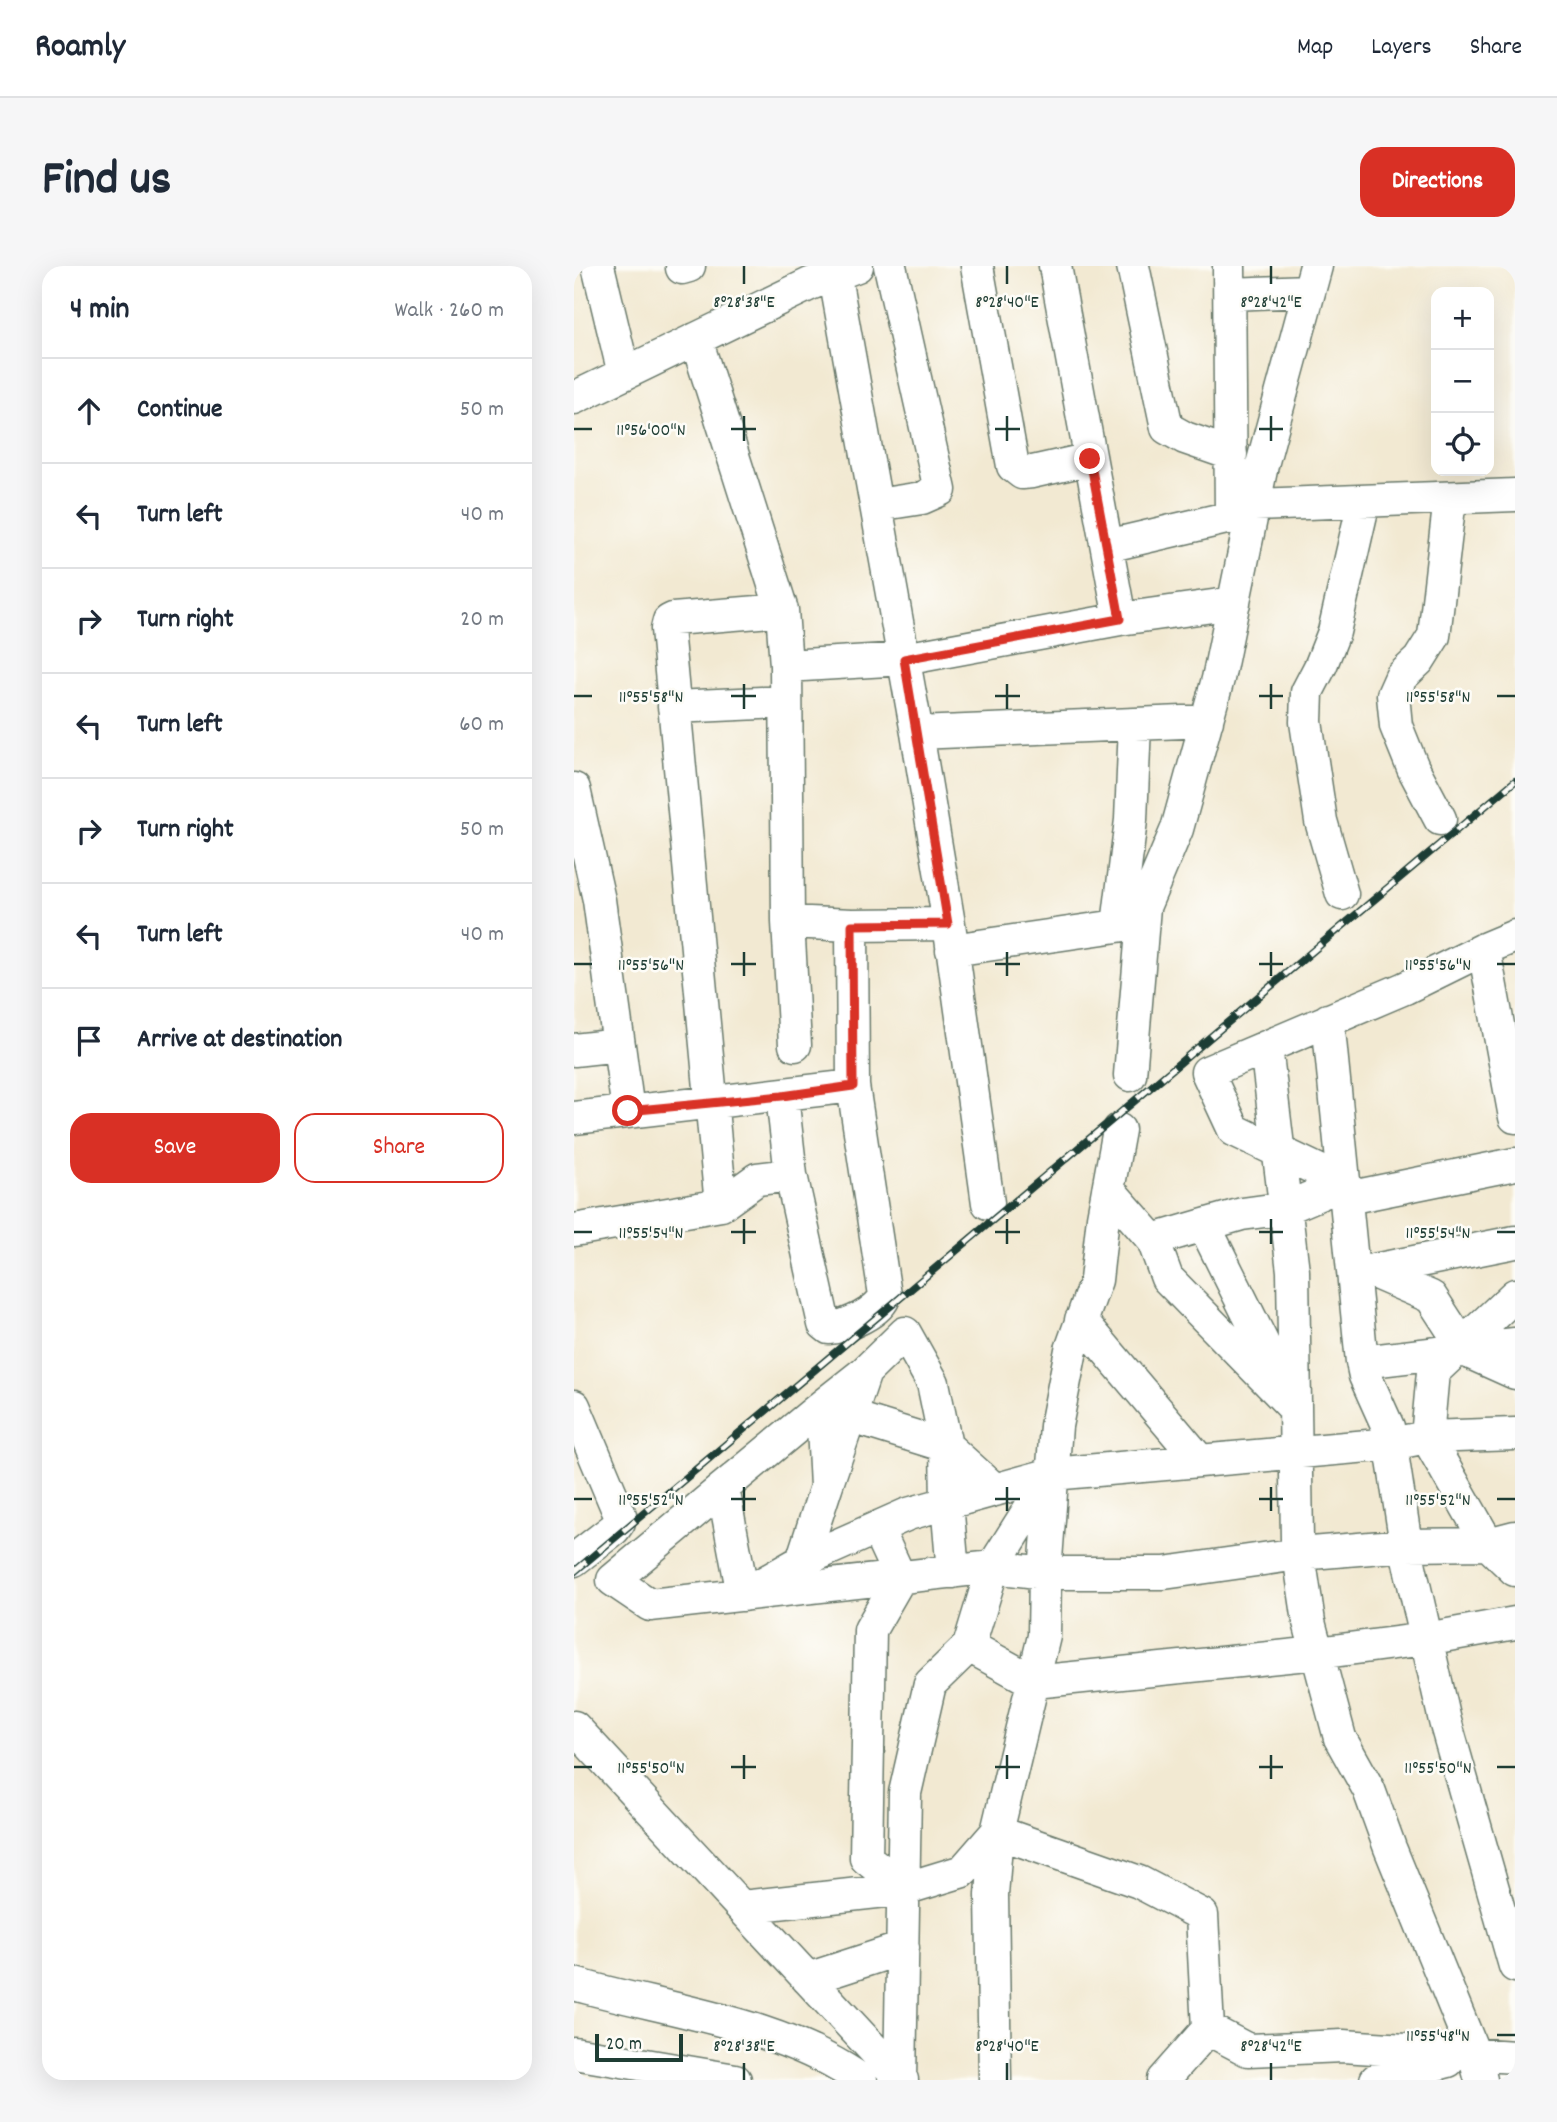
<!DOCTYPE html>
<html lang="en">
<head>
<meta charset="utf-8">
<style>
	body { margin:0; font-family:Dekko,sans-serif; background:#f6f6f7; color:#1f2937 }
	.controls { position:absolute; right:21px; top:21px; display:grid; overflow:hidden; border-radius:14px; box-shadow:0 7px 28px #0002 }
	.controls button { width:63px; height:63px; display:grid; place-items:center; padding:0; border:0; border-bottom:2px solid #e0e1e3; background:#fff; color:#1f2937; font:35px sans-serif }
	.scale { position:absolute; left:21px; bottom:18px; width:88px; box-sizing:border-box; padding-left:7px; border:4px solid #1f3d34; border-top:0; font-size:19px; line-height:24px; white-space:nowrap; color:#1f3d34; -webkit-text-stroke:5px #fdfcf7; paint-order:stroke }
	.stop { position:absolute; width:21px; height:21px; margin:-16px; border:5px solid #d93025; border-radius:50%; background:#fff }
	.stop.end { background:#d93025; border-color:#fff; box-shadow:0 2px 7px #0008 }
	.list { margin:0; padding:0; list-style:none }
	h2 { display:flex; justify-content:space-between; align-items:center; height:91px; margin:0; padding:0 28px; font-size:30px }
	h2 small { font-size:23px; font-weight:400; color:#747a83 }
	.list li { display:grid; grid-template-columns:46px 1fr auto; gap:21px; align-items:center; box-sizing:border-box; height:105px; padding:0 28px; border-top:2px solid #e0e1e3 }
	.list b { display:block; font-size:26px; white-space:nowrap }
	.list em { font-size:23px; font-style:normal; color:#747a83 }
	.actions { display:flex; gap:14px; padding:21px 28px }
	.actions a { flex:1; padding:16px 0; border:2px solid #d93025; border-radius:21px; text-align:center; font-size:24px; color:#d93025 }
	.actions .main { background:#d93025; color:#fff }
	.icon { flex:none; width:38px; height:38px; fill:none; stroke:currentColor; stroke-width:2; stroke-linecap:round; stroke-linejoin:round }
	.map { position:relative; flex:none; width:941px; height:1814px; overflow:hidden; border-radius:21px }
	header { display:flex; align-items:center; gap:42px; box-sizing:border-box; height:98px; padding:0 35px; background:#fff; border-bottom:2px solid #e0e1e3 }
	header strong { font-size:33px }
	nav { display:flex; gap:38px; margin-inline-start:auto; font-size:24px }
	.intro { display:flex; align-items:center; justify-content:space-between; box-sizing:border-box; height:168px; padding:0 42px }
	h1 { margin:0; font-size:49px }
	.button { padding:18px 32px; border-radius:21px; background:#d93025; color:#fff; font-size:24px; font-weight:700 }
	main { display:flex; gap:42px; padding:0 42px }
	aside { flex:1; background:#fff; border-radius:21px; box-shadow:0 7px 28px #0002 }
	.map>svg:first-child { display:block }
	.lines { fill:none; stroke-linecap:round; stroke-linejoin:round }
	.minor-casing { stroke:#69796b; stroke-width:35 }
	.minor { stroke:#fff; stroke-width:32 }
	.rail-casing { stroke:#1f3d34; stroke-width:8 }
	.rail { stroke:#fdfcf7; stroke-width:5; stroke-dasharray:16; stroke-linecap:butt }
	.route { stroke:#d93025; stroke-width:9 }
	.ticks { fill:none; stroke:#1f3d34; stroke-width:2.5 }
	.ticks-label { font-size:18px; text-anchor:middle; fill:#1f3d34; stroke:#fdfcf7; stroke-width:5; stroke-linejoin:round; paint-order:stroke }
</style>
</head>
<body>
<header>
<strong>Roamly</strong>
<nav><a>Map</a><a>Layers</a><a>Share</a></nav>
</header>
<div class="intro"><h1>Find us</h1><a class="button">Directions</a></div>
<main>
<aside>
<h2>4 min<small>Walk · 260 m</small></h2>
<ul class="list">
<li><svg class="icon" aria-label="ahead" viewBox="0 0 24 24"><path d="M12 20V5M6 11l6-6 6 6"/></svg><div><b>Continue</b></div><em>50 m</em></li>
<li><svg class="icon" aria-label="left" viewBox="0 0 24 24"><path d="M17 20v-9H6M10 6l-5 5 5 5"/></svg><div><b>Turn left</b></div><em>40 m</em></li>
<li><svg class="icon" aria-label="right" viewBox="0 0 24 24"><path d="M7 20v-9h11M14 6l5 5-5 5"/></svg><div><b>Turn right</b></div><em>20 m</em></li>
<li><svg class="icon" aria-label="left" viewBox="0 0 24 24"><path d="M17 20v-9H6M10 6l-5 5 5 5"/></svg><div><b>Turn left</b></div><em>60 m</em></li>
<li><svg class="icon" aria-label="right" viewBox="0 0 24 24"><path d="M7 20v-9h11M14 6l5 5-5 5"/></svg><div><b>Turn right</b></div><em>50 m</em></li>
<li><svg class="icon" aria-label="left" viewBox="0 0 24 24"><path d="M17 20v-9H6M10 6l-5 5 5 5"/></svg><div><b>Turn left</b></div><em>40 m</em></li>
<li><svg class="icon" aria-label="arrive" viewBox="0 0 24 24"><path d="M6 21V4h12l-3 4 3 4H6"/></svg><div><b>Arrive at destination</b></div></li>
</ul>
<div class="actions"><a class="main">Save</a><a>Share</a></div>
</aside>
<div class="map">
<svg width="941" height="1814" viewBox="0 0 941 1814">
	<rect width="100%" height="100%" fill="#fdfcf7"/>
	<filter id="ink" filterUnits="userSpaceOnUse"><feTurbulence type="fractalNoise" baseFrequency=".0143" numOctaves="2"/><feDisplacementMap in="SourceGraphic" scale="14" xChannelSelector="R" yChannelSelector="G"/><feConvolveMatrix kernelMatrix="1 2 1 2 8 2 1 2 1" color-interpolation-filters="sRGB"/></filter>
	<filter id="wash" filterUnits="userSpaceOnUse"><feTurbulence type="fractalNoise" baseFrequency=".00686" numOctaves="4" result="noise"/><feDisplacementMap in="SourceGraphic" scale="28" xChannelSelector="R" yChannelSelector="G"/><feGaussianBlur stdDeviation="1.57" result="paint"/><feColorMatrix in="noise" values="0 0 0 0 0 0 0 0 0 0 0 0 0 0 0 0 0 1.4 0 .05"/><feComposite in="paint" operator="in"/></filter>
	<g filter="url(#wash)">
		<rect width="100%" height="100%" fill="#f2e9d2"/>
	</g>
	<g filter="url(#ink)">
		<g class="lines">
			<g class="minor-casing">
				<path id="minor" d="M 24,0 L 50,108
					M 259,0 L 343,467 L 375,658 L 414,937
					M 403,0 L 439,200 L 448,207 L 458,206 L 516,193
					M 481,0 L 546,353
					M 559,0 L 593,162 L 611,172 L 657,188
					M 655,0 L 657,251
					M 108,2 L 115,0
					M 656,28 L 735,25
					M 122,73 L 208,344 L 212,400 L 214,656 L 221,779
					M 0,132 L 236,18 L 283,0
					M 303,239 L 348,232 L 366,224 L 316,0
					M 533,280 L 657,251 L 680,239 L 941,229
					M 212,400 L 330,393 L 546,353 L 660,337
					M 100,441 L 211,436
					M 343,467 L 633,455
					M 0,523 L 25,634 L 54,845
					M 866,553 L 839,502 L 822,460 L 819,429 L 827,411 L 845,394 L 860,370 L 876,232
					M 768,628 L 747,555 L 732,456 L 733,426 L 747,399 L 760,366 L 790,235
					M 214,656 L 278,659 L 375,658
					M 544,659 L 557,554 L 561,458
					M 910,683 L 941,851
					M 378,684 L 564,657
					M 754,754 L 788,1096 L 791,1110 L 814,1161 L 834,1292 L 871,1455 L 941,1700
					M 692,781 L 719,1005 L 723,1275 L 735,1356 L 766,1472 L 795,1524 L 816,1582 L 900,1788 L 907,1814
					M 0,784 L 45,779
					M 556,809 L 570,641 L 603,563 L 644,413 L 688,199 L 742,0
					M 208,830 L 217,909 L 250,1058 L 255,1062 C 272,1061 306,1046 311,1029 L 279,820 L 278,659
					M 0,852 L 279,820
					M 534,923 L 579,974 L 593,1012 L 721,1143
					M 773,932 L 941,898
					M 147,939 L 93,363 L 95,355 L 99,353 L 208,344
					M 630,959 L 668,948 L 712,942 L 771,917 L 660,864 L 633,806 L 831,722 L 910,683 L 941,670
					M 0,964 L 147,939 L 183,913 L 217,909
					M 579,974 L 630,959 L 710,1120
					M 795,1005 L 941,976
					M 797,1005 L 857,1031 L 892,1085 L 941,1107
					M 941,1029 L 859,1106 L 853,1171 L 914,1278 L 941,1304
					M 507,1054 L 626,1195
					M 788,1096 L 941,1078
					M 291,1106 L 331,1067 L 359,1117 L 372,1180 L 421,1224
					M 0,1140 L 46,1249 L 45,1256 L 40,1263 L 0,1294
					M 275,1150 L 372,1180 L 373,1237 L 379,1306
					M 941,1168 L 853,1171 L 817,1178 L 478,1208 L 334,1248 L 228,1295 L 169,1329 L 149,1222 L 39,1314 L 76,1339 L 419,1301 L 471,1307 L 590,1307 L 725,1288 L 832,1279 L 914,1278 L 941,1271
					M 149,1222 L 248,1140
					M 303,1262 L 326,1312 L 296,1364 L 292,1592 L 330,1623
					M 228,1295 L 252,1221 L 248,1140 L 291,1106 L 252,1221
					M 395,1380 L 460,1416 L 743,1387 L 852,1373 L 941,1357
					M 0,1461 L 328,1814
					M 168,1641 L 330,1623 L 389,1605 L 423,1566 L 565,1616 L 628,1649 L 634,1763 L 589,1814
					M 234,1713 L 329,1682
					M 0,1718 C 96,1745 204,1756 287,1814
					M 634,1763 L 674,1784 L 769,1780 L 941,1791
					M 0,1787 L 161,1814
					M 326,1814 L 331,1527 L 356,1418 L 395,1380 L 419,1301 L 475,1212
					M 421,1814 L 418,1629 L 423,1566 L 470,1370 L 471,1307 L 482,1160 L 497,1084 L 522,1014 L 529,951 L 545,864
					M 802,1814 L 874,1795"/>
			</g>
			<use href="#minor" class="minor"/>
			<g class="rail-casing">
				<path id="rail" d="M 0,1306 L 941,515"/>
			</g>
			<use href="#rail" class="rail"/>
		</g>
	</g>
	<g class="lines" filter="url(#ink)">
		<path class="route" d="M 54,845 L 208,830 L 279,820 L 278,659 L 374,658 L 330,393 L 546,353 L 516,193"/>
	</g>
	<path class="ticks" d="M 170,0 L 170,18M 433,0 L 433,18M 697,0 L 697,18M 170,150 L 170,175M 433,150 L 433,175M 697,150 L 697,175M 0,163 L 18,163M 157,163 L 182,163M 421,163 L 446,163M 685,163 L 709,163M 170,418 L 170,443M 433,418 L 433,443M 697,418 L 697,443M 0,430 L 18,430M 157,430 L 182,430M 421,430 L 446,430M 685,430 L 709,430M 923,430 L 941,430M 170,686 L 170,710M 433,686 L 433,710M 697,686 L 697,710M 0,698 L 18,698M 157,698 L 182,698M 421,698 L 446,698M 685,698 L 709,698M 923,698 L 941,698M 170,953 L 170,978M 433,953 L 433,978M 697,953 L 697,978M 0,966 L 18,966M 157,966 L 182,966M 421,966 L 446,966M 685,966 L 709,966M 923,966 L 941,966M 170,1221 L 170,1245M 433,1221 L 433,1245M 697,1221 L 697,1245M 0,1233 L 18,1233M 157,1233 L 182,1233M 421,1233 L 446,1233M 685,1233 L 709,1233M 923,1233 L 941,1233M 170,1489 L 170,1513M 433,1489 L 433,1513M 697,1489 L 697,1513M 0,1501 L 18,1501M 157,1501 L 182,1501M 421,1501 L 446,1501M 685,1501 L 709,1501M 923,1501 L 941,1501M 923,1769 L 941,1769M 170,1797 L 170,1814M 433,1797 L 433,1814M 697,1797 L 697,1814"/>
	<g class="ticks-label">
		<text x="170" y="41">8°28'38"E</text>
		<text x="433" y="41">8°28'40"E</text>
		<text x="697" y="41">8°28'42"E</text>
		<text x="77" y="169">11°56'00"N</text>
		<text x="77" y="436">11°55'58"N</text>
		<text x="864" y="436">11°55'58"N</text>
		<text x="77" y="704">11°55'56"N</text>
		<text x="864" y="704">11°55'56"N</text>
		<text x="77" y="972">11°55'54"N</text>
		<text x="864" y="972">11°55'54"N</text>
		<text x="77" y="1239">11°55'52"N</text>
		<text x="864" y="1239">11°55'52"N</text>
		<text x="77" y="1507">11°55'50"N</text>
		<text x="864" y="1507">11°55'50"N</text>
		<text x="864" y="1775">11°55'48"N</text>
		<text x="170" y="1785">8°28'38"E</text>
		<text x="433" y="1785">8°28'40"E</text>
		<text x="697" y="1785">8°28'42"E</text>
	</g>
</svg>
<div class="controls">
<button>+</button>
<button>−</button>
<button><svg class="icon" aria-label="locate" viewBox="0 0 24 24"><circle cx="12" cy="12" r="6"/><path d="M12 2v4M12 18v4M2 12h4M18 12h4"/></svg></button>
</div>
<div class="scale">20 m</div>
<div class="stop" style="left:54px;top:845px"></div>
<div class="stop end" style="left:516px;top:193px"></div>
</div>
</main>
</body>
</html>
